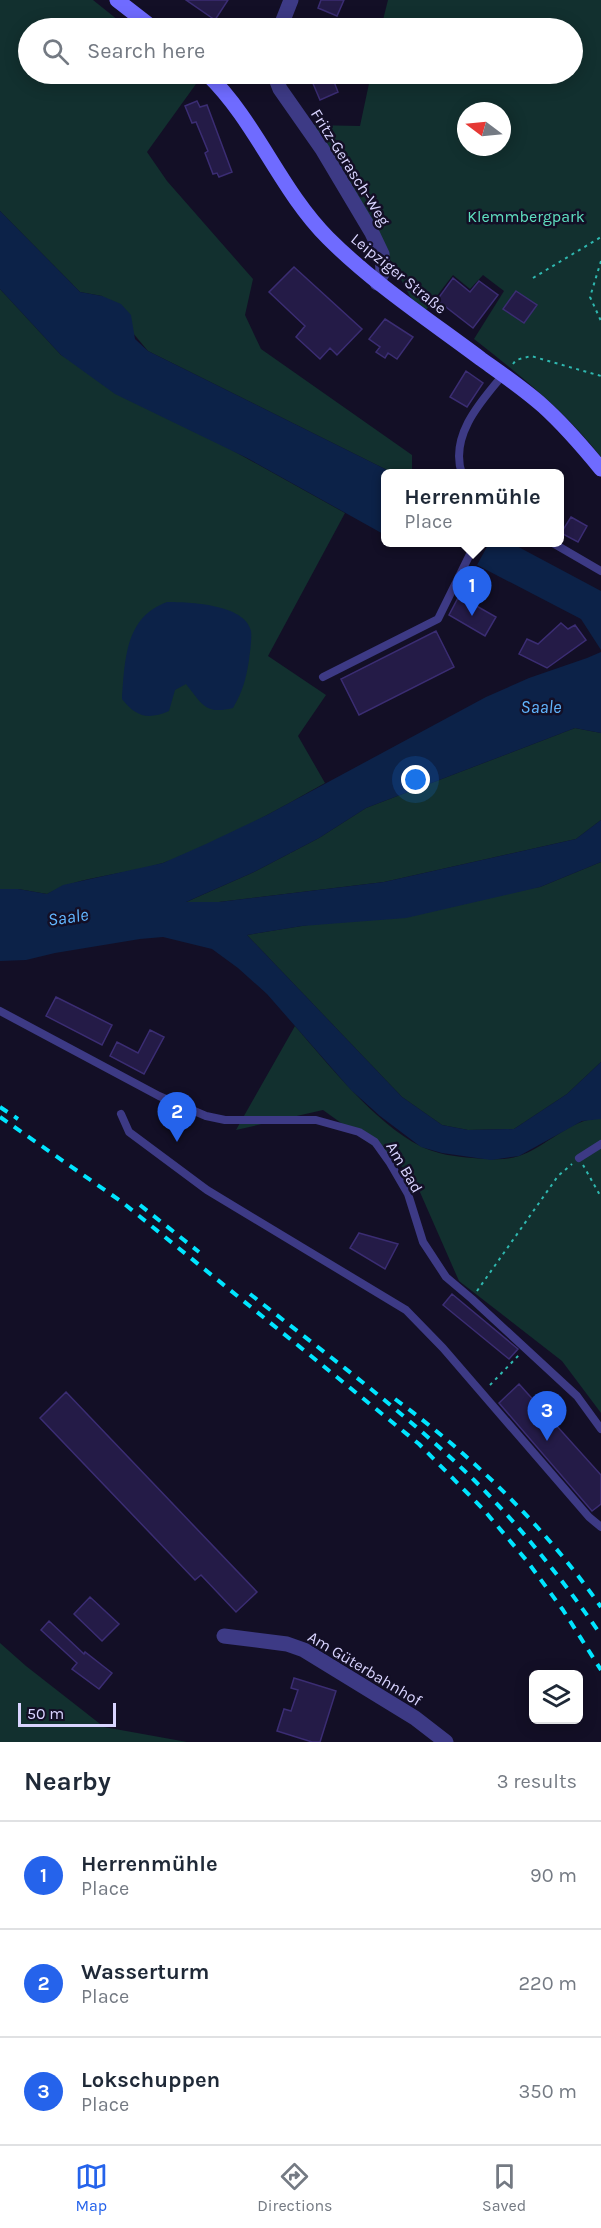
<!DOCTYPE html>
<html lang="en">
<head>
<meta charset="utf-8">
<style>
	body { margin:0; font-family:Karla,sans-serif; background:#f6f6f7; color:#1f2937 }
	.controls { position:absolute; right:18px; bottom:18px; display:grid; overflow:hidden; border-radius:9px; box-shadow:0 3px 15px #0003 }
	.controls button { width:54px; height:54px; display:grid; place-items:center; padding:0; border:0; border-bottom:2px solid #e0e1e3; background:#fff; color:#1f2937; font:30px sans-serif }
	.compass { position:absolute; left:457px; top:102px; width:54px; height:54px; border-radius:50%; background:#fff; box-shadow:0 3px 15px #0003; rotate:286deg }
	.scale { position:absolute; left:18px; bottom:15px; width:98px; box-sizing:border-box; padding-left:6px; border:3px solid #d9d4ff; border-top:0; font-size:16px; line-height:21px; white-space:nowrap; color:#d9d4ff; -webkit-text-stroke:4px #130f26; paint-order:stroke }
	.you { position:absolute; left:416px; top:780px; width:21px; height:21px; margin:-15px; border:4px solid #fff; border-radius:50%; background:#1a73e8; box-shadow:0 0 0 9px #1a73e833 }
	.badge { display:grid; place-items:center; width:39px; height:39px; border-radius:50%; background:#2563eb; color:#fff; font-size:20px; font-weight:700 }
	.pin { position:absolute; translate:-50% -50px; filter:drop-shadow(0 2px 3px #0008) }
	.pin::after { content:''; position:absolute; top:32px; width:21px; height:18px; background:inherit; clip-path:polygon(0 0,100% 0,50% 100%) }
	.popup { position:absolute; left:381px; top:469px; width:183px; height:78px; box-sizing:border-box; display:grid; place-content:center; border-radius:9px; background:#fff; filter:drop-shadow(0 2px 4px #0005); font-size:20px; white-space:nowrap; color:#747a83 }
	.popup b { font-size:22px; color:#1f2937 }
	.popup::after { content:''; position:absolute; left:50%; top:100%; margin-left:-12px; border:12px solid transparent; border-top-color:#fff }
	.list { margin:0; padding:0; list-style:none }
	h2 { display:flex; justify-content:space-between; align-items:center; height:78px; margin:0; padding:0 24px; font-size:26px }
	h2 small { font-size:20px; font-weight:400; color:#747a83 }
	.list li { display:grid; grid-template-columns:39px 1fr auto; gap:18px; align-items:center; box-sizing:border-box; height:108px; padding:0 24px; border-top:2px solid #e0e1e3 }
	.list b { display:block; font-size:22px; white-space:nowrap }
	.list p { margin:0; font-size:20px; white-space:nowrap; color:#747a83 }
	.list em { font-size:20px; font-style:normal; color:#747a83 }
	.icon { flex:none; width:33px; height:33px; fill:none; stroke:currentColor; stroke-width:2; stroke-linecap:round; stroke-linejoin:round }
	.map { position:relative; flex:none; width:601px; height:1742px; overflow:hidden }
	.search { position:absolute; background:#fff; box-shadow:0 3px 15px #0003; left:18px; right:18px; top:18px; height:66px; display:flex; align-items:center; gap:15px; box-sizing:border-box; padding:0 21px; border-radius:33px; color:#747a83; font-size:22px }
	.sheet { height:402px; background:#fff }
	nav { display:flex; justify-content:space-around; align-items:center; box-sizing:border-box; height:84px; border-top:2px solid #e0e1e3; background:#fff; font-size:16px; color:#747a83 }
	nav a { display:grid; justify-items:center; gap:3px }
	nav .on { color:#2563eb }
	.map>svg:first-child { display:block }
	.green { fill:#12302f; fill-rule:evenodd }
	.water { fill:#0c2248 }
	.building { fill:#241b47; stroke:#3b2d73; stroke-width:1.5 }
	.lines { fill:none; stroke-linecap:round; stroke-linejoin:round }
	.path { stroke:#2fb8b0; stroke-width:2; stroke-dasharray:3 4.5; stroke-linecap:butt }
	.lane { stroke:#3d3a85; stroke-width:8 }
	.street { stroke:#3d3a85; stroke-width:15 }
	.secondary { stroke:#6f6bff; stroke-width:15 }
	.rail { stroke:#00e5ff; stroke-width:4; stroke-dasharray:9 8; stroke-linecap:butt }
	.labels { text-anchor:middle; stroke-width:5; stroke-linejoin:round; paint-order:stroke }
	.street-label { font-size:16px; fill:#d9d4ff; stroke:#130f26 }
	.park-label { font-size:16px; fill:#5fe0c0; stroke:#130f26 }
	.water-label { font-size:18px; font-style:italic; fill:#62b6ff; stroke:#130f26 }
</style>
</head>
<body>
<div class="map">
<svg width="601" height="1742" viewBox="0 0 601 1742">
	<rect width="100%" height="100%" fill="#130f26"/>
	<path class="green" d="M 0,0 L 93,0 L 128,28 L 28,28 L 28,74 L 183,74 L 196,84 L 147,152 L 167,181 L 253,279 L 245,315 L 261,349 L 412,455 L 412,473 L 393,473 L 148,351 L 102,296 L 80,292 L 0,211 Z
		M 388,0 L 601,0 L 601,457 C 565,411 520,375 474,339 L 504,291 L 483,275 L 470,289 L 453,275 L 426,310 L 412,300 L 352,189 L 312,125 L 360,126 L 371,74 L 572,74 L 572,28 L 381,28 ZM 466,111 L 502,111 L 502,147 L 466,147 Z
		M 0,289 L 61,355 L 345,513 L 268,656 L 326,695 L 298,736 L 325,783 C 275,811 216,845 163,863 C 125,875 82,875 47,894 L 18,889 L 0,889 Z
		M 575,728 L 601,733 L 601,820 L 576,839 L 384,882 L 219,902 L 184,903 L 254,872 L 319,838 L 366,808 Z
		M 601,862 L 601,1062 L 567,1094 L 514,1129 L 468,1130 L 442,1125 L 402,1097 L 247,935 L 540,887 Z
		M 295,1026 C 329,1065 375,1123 420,1146 C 436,1154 456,1157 473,1158 C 488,1159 505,1161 519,1156 C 545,1148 574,1116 601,1119 L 601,1413 L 562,1361 L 459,1281 L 412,1174 L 323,1110 L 236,1130 Z
		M 0,1643 L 26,1666 L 104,1727 L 187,1742 L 0,1742 Z"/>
	<path class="water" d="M 0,211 L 80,292 L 102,296 L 121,304 L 131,315 L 135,339 L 148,351 L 393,473 L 385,474 L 385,535 L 247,458 L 115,394 L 61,355 L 0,289 Z
		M 489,543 L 511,543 L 601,591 L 601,650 L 581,619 L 477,565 Z
		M 167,602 C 189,602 245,604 251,631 C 252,639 250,652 249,660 C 246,679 243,691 233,708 C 205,715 202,704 186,684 L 175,690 L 169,711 C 148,720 136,717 122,699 C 125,660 125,617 167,602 Z
		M 601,652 L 601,733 L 575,728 L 366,808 L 319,838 L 254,872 L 186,902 L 219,902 L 384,882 L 576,839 L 601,820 L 601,862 L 540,887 L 406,918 L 302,926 L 247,935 L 402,1097 L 442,1125 L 468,1130 L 514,1129 L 567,1094 L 601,1062 L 601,1119 L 582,1121 L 519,1156 L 491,1160 L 442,1153 L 421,1147 L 380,1116 L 351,1090 L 267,994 L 238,968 L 212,949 L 163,937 L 140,939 L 55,953 L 26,960 L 0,961 L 0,889 L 18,889 L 47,894 L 63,885 L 163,863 L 206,844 L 267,815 L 486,697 L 529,678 L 587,658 Z"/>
	<path class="building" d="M 186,0 L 228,0 L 215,20 Z
		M 321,0 L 344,0 L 337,16 L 318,8 Z
		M 309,74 L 331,74 L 338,92 L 320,100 Z
		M 197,101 L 200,107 L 207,105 L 232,172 L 219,177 L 217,173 L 213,174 L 205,153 L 208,151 L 196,122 L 192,123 L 185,106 Z
		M 294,267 L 362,329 L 337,355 L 330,348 L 320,359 L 296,337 L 305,326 L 269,292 Z
		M 453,278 L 470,292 L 479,281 L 498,295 L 473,328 L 437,300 Z
		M 516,291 L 537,305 L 524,323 L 503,309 Z
		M 385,319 L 413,337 L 397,359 L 388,353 L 385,358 L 376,352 L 380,347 L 369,339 Z
		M 466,371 L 483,383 L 467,407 L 450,397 Z
		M 571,517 L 587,526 L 578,542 L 561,533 Z
		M 459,596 L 496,617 L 485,636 L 449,615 Z
		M 561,623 L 568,629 L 575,625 L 586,640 L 547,668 L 519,654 L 527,639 L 538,644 Z
		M 436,631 L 454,667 L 359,715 L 341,679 Z
		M 56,997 L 112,1025 L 102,1045 L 46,1016 Z
		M 150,1030 L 164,1037 L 144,1074 L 110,1056 L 117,1042 L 138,1053 Z
		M 359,1233 L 398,1244 L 385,1269 L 350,1248 Z
		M 452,1294 L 518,1349 L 509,1359 L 443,1305 Z
		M 519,1384 L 601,1475 L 601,1504 L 592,1511 L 499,1403 Z
		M 66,1392 L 257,1592 L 236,1612 L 201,1575 L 195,1580 L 40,1418 Z
		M 90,1597 L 119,1624 L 102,1641 L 74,1614 Z
		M 49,1621 L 84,1654 L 85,1652 L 112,1673 L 99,1689 L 72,1669 L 77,1663 L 41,1630 Z
		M 294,1678 L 336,1691 L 320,1742 L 312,1742 L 277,1731 L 284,1709 L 291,1711 L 298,1690 L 291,1688 Z"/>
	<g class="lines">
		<path class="path" d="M 601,261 L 590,297 L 601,321
			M 533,278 L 601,237
			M 513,364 L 516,360 L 531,356 L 601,376
			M 583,1165 L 601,1197
			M 477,1291 L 558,1176 L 572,1164
			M 490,1385 L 519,1355"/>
		<path class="lane" d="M 462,474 C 449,436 481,401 503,375
			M 551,542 L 601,571
			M 323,677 L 438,619 L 476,542
			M 0,1011 L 159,1096 L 206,1116 L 225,1120 L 316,1120 L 359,1132 L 375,1142 L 390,1163 L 408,1194 L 423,1242 L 446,1277 L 472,1299 L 577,1396 L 601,1429
			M 121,1114 L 129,1132 L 207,1190 L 406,1310 L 443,1348 L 589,1517 L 601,1527
			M 579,1158 L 601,1144"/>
		<path class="street" d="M 280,28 L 291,0
			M 274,74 L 280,89 L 322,149 L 372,233 L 382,254 L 383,272 L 377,283
			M 224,1636 L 287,1644 L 304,1650 L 415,1718 L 446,1742"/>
		<path class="secondary" d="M 117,0 L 153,28
			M 207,74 C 256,121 280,190 328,238 C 374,284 429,320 481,359 C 502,374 524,389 543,406 C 564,425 583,447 601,469"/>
		<path class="rail" d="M 0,1107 L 18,1119
			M 0,1117 L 122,1202 L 419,1444 L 483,1509 L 527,1561 L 563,1610 L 601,1670
			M 140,1205 L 199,1252
			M 250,1294 C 326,1354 405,1412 474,1480 C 521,1527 563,1580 601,1635
			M 395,1399 C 474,1457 545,1527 601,1607"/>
	</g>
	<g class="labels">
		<g class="street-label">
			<text transform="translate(351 167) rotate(58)" y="6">Fritz-Gerasch-Weg</text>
			<text transform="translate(399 273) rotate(39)" y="6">Leipziger Straße</text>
			<text transform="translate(405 1167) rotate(60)" y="6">Am Bad</text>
			<text transform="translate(365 1668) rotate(31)" y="6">Am Güterbahnhof</text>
		</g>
		<g class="park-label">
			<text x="526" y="222">Klemmbergpark</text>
		</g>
		<g class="water-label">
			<text x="541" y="713">Saale</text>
			<text transform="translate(68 917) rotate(-8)" y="6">Saale</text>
		</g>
	</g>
</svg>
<div class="controls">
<button><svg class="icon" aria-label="layers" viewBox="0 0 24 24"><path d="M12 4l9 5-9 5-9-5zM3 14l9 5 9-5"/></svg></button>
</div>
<svg class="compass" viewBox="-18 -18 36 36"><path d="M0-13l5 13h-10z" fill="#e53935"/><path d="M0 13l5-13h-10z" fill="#747a83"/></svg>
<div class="scale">50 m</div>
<div class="you"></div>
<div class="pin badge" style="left:472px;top:616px">1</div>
<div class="popup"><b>Herrenmühle</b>Place</div>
<div class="pin badge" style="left:177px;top:1142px">2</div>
<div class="pin badge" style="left:547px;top:1441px">3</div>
<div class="search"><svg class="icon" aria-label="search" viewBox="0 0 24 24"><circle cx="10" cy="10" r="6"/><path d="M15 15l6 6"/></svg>Search here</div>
</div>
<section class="sheet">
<h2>Nearby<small>3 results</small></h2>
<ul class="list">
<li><span class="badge">1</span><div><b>Herrenmühle</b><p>Place</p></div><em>90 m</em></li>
<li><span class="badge">2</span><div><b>Wasserturm</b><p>Place</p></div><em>220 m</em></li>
<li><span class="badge">3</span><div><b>Lokschuppen</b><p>Place</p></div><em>350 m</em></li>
</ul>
</section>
<nav>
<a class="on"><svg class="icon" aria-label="map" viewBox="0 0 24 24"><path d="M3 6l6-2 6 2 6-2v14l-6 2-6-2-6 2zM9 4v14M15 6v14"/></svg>Map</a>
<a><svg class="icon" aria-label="directions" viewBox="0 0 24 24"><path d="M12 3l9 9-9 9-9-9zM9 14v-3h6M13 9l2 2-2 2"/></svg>Directions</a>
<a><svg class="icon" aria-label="saved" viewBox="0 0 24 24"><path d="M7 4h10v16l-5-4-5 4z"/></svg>Saved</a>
</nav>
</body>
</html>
